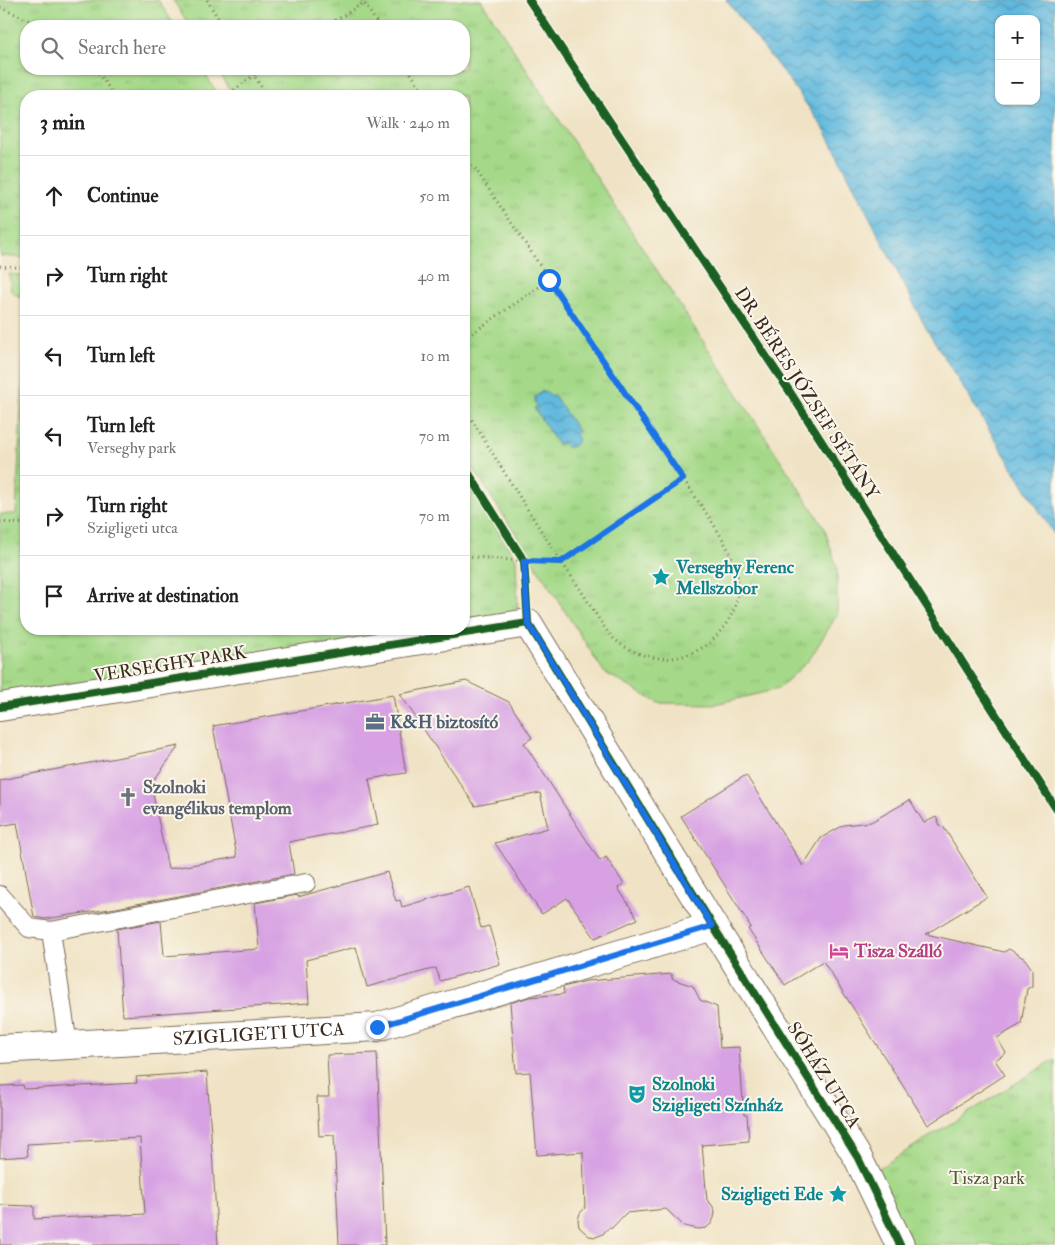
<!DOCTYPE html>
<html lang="en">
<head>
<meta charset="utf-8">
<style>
	body { margin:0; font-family:"IM FELL Double Pica",serif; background:#f2f2f2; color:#202124 }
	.controls { position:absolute; right:15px; top:15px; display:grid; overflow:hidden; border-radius:10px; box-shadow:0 1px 4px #0004 }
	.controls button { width:45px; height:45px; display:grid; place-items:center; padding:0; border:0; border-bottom:1px solid #e0e0e0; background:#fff; color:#202124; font:25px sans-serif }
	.stop { position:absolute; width:15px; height:15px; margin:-11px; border:4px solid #1a73e8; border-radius:50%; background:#fff }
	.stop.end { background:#1a73e8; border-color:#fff; box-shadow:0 1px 5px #0008 }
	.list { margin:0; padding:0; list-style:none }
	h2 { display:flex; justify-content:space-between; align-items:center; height:65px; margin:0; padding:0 20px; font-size:21px }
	h2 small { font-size:16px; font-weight:400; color:#757577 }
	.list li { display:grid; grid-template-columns:32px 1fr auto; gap:15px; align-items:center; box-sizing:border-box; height:80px; padding:0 20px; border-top:1px solid #e0e0e0 }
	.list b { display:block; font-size:19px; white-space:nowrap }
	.list p { margin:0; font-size:16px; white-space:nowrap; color:#757577 }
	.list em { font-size:16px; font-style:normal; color:#757577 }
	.icon { flex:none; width:28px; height:28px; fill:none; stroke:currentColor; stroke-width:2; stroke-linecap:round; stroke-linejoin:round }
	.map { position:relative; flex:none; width:1055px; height:1245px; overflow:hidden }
	.search { position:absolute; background:#fff; box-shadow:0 1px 4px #0004; left:20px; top:20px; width:450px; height:55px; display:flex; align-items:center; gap:12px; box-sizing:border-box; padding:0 18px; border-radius:20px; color:#757577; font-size:19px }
	.panel { position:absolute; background:#fff; box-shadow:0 1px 4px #0004; left:20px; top:90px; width:450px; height:545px; border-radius:20px }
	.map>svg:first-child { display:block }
	.park { fill:url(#park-tufts); stroke:#708254 }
	.water { fill:url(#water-waves); stroke:#4e727e; fill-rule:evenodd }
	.building { fill:#d7a1e3 }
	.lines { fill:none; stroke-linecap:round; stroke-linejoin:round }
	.lane-casing { stroke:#7a6b58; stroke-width:20 }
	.street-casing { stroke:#7a6b58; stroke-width:30 }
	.path { stroke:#7a6b58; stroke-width:3; stroke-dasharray:1 4; stroke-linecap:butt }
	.lane { stroke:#fff; stroke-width:18 }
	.street { stroke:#fff; stroke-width:28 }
	.cycleway-casing { stroke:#fbf7ec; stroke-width:11 }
	.cycleway { stroke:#1b5e20; stroke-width:8 }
	.route { stroke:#1a73e8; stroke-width:6 }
	.labels { text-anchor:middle; stroke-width:4; stroke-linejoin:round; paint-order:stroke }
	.street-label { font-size:18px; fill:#3b2a1e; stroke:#fbf7ec }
	.culture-label { font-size:18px; font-weight:bold; fill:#0d838f; stroke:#fbf7ec; text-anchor:start }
	.service-label { font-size:18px; font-weight:bold; fill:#4e5e75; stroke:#fbf7ec; text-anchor:start }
	.worship-label { font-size:18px; font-weight:bold; fill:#5b616d; stroke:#fbf7ec; text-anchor:start }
	.hotel-label { font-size:18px; font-weight:bold; fill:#b23c85; stroke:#fbf7ec; text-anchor:start }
	.park-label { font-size:18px; fill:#565639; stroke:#fbf7ec }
</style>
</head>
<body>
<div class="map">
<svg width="1055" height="1245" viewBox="0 0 1055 1245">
	<defs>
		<pattern id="park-tufts" width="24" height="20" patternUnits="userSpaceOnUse" patternTransform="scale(1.25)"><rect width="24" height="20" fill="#a5d989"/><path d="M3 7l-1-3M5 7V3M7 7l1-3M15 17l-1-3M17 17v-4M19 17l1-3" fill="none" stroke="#8fba76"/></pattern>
		<pattern id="water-waves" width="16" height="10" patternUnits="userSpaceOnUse" patternTransform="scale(1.25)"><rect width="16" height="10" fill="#61b9de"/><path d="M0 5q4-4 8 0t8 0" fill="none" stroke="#5197b3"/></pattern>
	</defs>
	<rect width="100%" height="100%" fill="#fbf7ec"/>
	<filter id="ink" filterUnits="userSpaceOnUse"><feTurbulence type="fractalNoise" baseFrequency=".02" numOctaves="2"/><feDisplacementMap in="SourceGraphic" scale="10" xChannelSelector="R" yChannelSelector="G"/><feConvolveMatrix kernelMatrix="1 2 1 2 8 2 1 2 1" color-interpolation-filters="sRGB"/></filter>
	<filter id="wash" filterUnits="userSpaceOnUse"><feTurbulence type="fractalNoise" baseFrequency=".0096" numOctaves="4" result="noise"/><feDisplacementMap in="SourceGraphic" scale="20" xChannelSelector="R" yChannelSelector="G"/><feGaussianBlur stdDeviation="1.12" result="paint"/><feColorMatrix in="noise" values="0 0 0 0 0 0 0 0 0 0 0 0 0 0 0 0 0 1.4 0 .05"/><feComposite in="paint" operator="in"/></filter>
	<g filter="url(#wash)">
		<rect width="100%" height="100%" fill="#f0e3c5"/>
		<path class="park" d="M 0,0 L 158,0 L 175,26 L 26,26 L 26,69 L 202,69 L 219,96 L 26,96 L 26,258 L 0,256 Z
			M 173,0 L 481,0 L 824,527 L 837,568 L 837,615 L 809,660 L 778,689 L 715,704 L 658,703 L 604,672 L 464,454 L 464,96 L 234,96 L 217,69 L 464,69 L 464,26 L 190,26 Z
			M 9,274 L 26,276 L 26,301 L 11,291 Z
			M 26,303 L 26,629 L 443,629 L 0,695 L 0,514 L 16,514 Z
			M 464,476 L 516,559 L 518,618 L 464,626 Z
			M 1055,1059 L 1055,1245 L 900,1245 L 866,1176 Z"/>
		<path class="water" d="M 726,0 L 1055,0 L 1055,536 L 926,328 L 826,132 L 789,80 ZM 999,19 L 1036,19 L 1036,101 L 999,101 Z
			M 542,391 L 547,392 L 551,397 L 554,395 L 578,431 L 576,433 C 580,441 576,448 567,447 L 562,442 L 558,445 L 534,408 L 537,406 L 535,403 L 535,397 Z"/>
		<g id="blocks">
			<path class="building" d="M 466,681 L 509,702 L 532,738 L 524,743 L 600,861 L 606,857 L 624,884 L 618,888 L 638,919 L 595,938 L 567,898 L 542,914 L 495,843 L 548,828 L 540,793 L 475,806 L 400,694 Z
				M 393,695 L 406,773 L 369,779 L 378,825 L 289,842 L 294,874 L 116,908 L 45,919 L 34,917 L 17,823 L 0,826 L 0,780 L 179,746 L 151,784 L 168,869 L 237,857 L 213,726 Z
				M 746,775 L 803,866 L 821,838 L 844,825 L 871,822 L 910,800 L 924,823 L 936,817 L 941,827 L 943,826 L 987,897 L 926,934 L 1004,952 L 1009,949 L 1025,959 L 1032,969 L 1032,986 L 1027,989 L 1021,1024 L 997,1038 L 1006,1053 L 995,1060 L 1005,1075 L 928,1125 L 823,961 L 785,985 L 748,929 L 751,927 L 681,816 Z
				M 387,872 L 396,901 L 400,900 L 402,907 L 469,887 L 481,928 L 489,926 L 500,964 L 440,981 L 436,968 L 367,987 L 356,947 L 306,960 L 309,1003 L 123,1016 L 117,929 L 161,921 L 164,956 L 259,949 L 255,903 L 297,895 L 298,897 Z
				M 672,974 L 672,979 L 693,986 L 700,1000 L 717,1007 L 720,1048 L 739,1047 L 744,1115 L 747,1115 L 749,1141 L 702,1145 L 707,1200 L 712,1205 L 715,1211 L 714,1218 L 711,1224 L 706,1228 L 698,1229 L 684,1226 L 666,1209 L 626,1213 L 612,1228 L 607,1229 L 603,1234 L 596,1237 L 589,1236 L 579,1227 L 578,1220 L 580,1213 L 585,1208 L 583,1152 L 537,1155 L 530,1072 L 516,1073 L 510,1003 L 529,997 L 564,994 L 563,987 L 586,981 Z
				M 377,1053 L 385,1245 L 339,1245 L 334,1135 L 319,1136 L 317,1097 L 329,1097 L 327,1055 Z
				M 207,1072 L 218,1245 L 0,1245 L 0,1205 L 34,1206 L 34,1219 L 145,1214 L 140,1138 L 27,1144 L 28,1156 L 0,1158 L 0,1086 L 23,1085 L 24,1089 L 137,1083 L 136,1077 Z"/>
		</g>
	</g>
	<g filter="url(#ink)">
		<use href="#blocks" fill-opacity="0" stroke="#7a6b58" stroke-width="1"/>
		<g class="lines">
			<g class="lane-casing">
				<path id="lane" d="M 0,895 L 29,928 L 51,931 L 306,883
					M 51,931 L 68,1045"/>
			</g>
			<g class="street-casing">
				<g id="street">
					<path d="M 0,707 L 528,623 L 713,926 L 858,1158 L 900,1245"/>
					<path id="s1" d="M 0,1049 L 377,1027 L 713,926"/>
				</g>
			</g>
			<path class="path" d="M 207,0 L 223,26
				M 362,0 L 379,26
				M 0,8 L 18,15 L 40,26
				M 327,26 L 363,3
				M 96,69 L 114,96
				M 250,69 L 267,96
				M 408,69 L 426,96
				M 226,96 L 262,69
				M 464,152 L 683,479 L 561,562 L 524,561 L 464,556
				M 0,266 L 26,268
				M 464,339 L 549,280
				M 464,407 C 502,468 539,530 580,589 C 588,601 605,631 614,639 C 650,669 700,664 726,624 C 735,610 739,599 738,581 C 737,552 700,505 683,479
				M 0,522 L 26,524"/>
			<use href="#lane" class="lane"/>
			<use href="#street" class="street"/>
			<g class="cycleway-casing">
				<path id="cycleway" d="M 529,0 L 790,392 L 1055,807
					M 464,466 L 524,561 L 528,623 L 713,926 L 858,1158 L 900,1245
					M 0,707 L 528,623"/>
			</g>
			<use href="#cycleway" class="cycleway"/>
		</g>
	</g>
	<g class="lines" filter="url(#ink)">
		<path class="route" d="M 377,1027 L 712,926 L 528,623 L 524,561 L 561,562 L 683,479 L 549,280"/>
	</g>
	<defs>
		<g id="sight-bare" transform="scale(1.5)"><path d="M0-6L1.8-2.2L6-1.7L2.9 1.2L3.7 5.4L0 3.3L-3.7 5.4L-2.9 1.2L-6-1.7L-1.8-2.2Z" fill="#0f9aa8" stroke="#fbf7ec" stroke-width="2.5" paint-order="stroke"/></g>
		<g id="office-bare" transform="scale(1.5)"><path d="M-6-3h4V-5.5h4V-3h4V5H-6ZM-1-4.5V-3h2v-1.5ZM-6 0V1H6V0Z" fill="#5c6f8a" stroke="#fbf7ec" stroke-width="2.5" paint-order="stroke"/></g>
		<g id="church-bare" transform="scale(1.5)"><path d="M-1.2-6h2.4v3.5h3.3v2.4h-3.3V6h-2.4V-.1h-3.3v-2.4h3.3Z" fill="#6b7280" stroke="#fbf7ec" stroke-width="2.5" paint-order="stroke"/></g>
		<g id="hotel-bare" transform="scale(1.5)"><path d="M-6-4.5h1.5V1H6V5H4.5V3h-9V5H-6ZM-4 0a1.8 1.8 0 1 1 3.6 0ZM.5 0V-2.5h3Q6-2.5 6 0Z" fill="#d1479c" stroke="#fbf7ec" stroke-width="2.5" paint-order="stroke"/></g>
		<g id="theatre-bare" transform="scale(1.5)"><path d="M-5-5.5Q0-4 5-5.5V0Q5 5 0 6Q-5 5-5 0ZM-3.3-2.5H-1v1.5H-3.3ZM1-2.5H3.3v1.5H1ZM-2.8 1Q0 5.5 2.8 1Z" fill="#0f9aa8" stroke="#fbf7ec" stroke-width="2.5" paint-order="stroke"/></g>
	</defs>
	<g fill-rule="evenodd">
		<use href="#sight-bare" x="661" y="577"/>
		<use href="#office-bare" x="375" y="722"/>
		<use href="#church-bare" x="128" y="797"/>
		<use href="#hotel-bare" x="839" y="951"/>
		<use href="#theatre-bare" x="637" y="1094"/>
		<use href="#sight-bare" x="838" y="1194"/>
	</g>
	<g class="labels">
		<g class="street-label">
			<text transform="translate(807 393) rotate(57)" y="6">DR. BÉRES JÓZSEF SÉTÁNY</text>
			<text transform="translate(170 664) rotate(-9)" y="6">VERSEGHY PARK</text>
			<text dy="6" stroke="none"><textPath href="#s1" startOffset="259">SZIGLIGETI UTCA</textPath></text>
			<text transform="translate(824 1075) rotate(58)" y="6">SÓHÁZ UTCA</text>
		</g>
		<g class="culture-label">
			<text x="676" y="573">Verseghy Ferenc<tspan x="676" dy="21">Mellszobor</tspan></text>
			<text x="652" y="1090">Szolnoki<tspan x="652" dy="21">Szigligeti Színház</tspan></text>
			<text x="823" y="1200" text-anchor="end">Szigligeti Ede</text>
		</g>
		<g class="service-label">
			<text x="390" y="728">K&amp;H biztosító</text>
		</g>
		<g class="worship-label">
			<text x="143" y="793">Szolnoki<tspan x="143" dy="21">evangélikus templom</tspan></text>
		</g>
		<g class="hotel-label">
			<text x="854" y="957">Tisza Szálló</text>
		</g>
		<g class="park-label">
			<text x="987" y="1184">Tisza park</text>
		</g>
	</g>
</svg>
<div class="controls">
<button>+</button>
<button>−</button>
</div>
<div class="stop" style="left:549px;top:280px"></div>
<div class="stop end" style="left:377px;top:1027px"></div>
<div class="search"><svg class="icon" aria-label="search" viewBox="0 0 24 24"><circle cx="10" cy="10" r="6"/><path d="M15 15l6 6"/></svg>Search here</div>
<section class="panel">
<h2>3 min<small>Walk · 240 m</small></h2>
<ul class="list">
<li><svg class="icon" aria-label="ahead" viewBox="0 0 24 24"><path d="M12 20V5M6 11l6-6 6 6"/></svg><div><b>Continue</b></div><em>50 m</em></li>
<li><svg class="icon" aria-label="right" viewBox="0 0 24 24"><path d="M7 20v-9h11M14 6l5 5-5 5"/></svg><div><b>Turn right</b></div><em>40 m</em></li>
<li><svg class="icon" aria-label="left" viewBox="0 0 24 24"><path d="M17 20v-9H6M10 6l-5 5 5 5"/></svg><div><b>Turn left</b></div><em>10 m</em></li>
<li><svg class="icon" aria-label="left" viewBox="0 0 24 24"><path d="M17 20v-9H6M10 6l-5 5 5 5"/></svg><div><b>Turn left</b><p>Verseghy park</p></div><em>70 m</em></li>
<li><svg class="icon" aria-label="right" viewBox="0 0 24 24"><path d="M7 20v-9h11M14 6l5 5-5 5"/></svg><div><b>Turn right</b><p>Szigligeti utca</p></div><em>70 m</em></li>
<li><svg class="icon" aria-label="arrive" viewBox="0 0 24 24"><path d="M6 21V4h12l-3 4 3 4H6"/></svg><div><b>Arrive at destination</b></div></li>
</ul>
</section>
</div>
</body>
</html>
